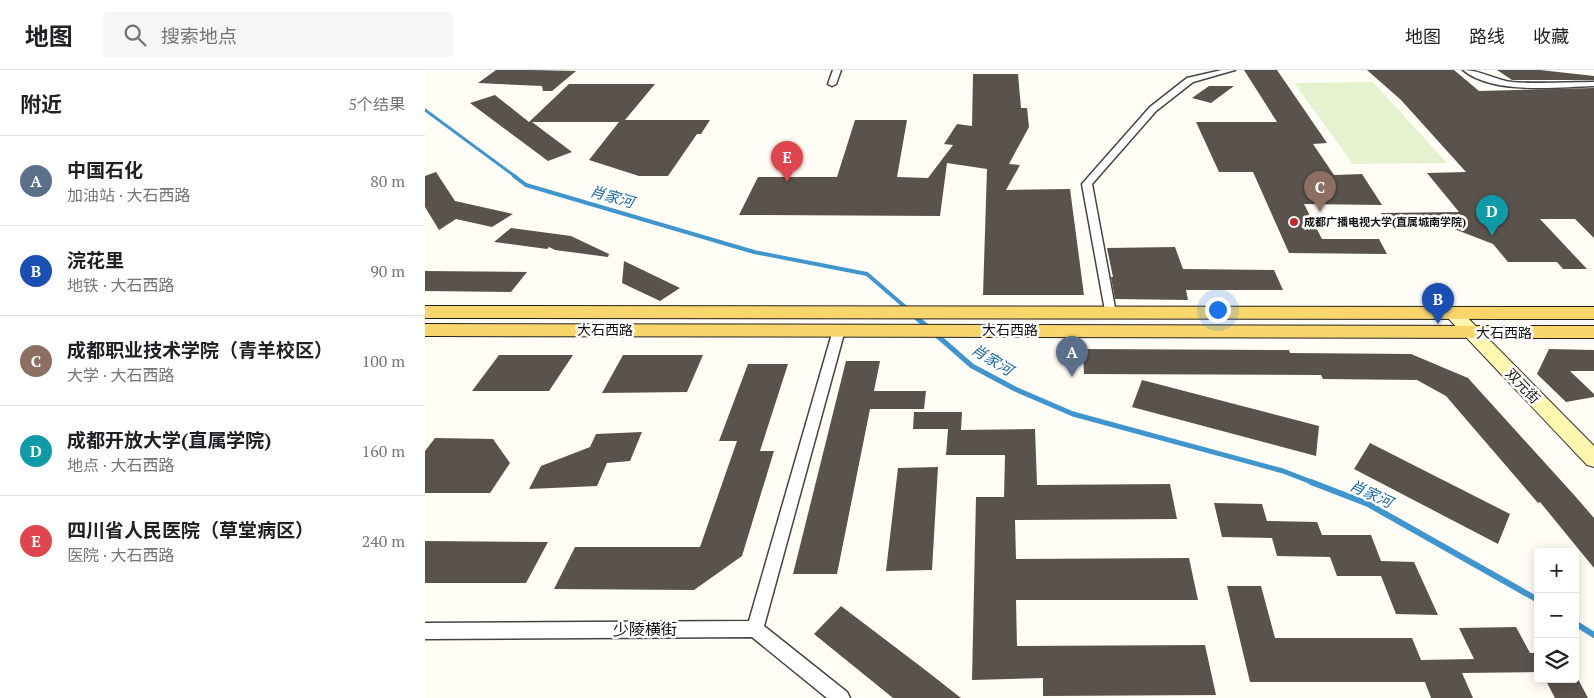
<!DOCTYPE html>
<html lang="zh">
<head>
<meta charset="utf-8">
<style>
	body { margin:0; font-family:"PT Serif","Noto Sans SC",serif; background:#f6f6f6; color:#202124 }
	.controls { position:absolute; right:15px; bottom:15px; display:grid; overflow:hidden; border-radius:5px; box-shadow:0 2px 12px #0003 }
	.controls button { width:45px; height:45px; display:grid; place-items:center; padding:0; border:0; border-bottom:1px solid #e0e0e0; background:#fff; color:#202124; font:25px sans-serif }
	.you { position:absolute; left:792px; top:239px; width:18px; height:18px; margin:-12px; border:4px solid #fff; border-radius:50%; background:#1a73e8; box-shadow:0 0 0 8px #1a73e833 }
	.badge { display:grid; place-items:center; width:32px; height:32px; border-radius:50%; background:#c4262e; color:#fff; font-size:16px; font-weight:700 }
	.pin { position:absolute; translate:-50% -41px; filter:drop-shadow(0 1px 2px #0008) }
	.pin::after { content:''; position:absolute; top:26px; width:18px; height:15px; background:inherit; clip-path:polygon(0 0,100% 0,50% 100%) }
	.list { margin:0; padding:0; list-style:none }
	h2 { display:flex; justify-content:space-between; align-items:center; height:65px; margin:0; padding:0 20px; font-size:21px }
	h2 small { font-size:16px; font-weight:400; color:#757577 }
	.list li { display:grid; grid-template-columns:32px 1fr auto; gap:15px; align-items:center; box-sizing:border-box; height:90px; padding:0 20px; border-top:1px solid #e0e0e0 }
	.list b { display:block; font-size:19px; white-space:nowrap }
	.list p { margin:0; font-size:16px; white-space:nowrap; color:#757577 }
	.list em { font-size:16px; font-style:normal; color:#757577 }
	.icon { flex:none; width:28px; height:28px; fill:none; stroke:currentColor; stroke-width:2; stroke-linecap:round; stroke-linejoin:round }
	.map { position:relative; flex:none; width:1169px; height:628px; overflow:hidden }
	header { display:flex; align-items:center; gap:30px; box-sizing:border-box; height:70px; padding:0 25px; background:#fff; border-bottom:1px solid #e0e0e0 }
	header strong { font-size:24px }
	nav { display:flex; gap:28px; margin-inline-start:auto; font-size:18px }
	.search { width:350px; height:45px; background:#f6f6f6; display:flex; align-items:center; gap:12px; box-sizing:border-box; padding:0 18px; border-radius:5px; color:#757577; font-size:19px }
	main { display:flex }
	aside { flex:1; background:#fff }
	.map>svg:first-child { display:block }
	.pitch { fill:#e6f2cf }
	.lines { fill:none; stroke-linecap:round; stroke-linejoin:round }
	.stream-far3 { stroke:#3f96cf; stroke-width:3 }
	.stream-far2 { stroke:#3f96cf; stroke-width:4 }
	.stream-far1 { stroke:#3f96cf; stroke-width:5 }
	.stream { stroke:#3f96cf; stroke-width:6 }
	.building { fill:#5a524d }
	.street-casing { stroke:#444; stroke-width:3 }
	.secondary-casing { stroke:#333; stroke-width:2 }
	.primary-casing { stroke:#222; stroke-width:2 }
	.street { fill:#fff; fill-rule:evenodd }
	.secondary { fill:#fff6b0; fill-rule:evenodd }
	.primary { fill:#f9d66b; fill-rule:evenodd }
	.poi-dot { fill:#c4262e; stroke:#fff; stroke-width:2 }
	.labels { text-anchor:middle; stroke-width:5; stroke-linejoin:round; paint-order:stroke }
	.far-poi-label { font-size:11px; font-weight:bold; fill:#111; stroke:#fff; text-anchor:start }
	.street-label { font-size:14px; fill:#111; stroke:#fff }
	.water-label { font-size:15px; font-style:italic; fill:#1768a6; stroke:#fff }
	.near-street-label { font-size:16px; fill:#111; stroke:#fff }
</style>
</head>
<body>
<header>
<strong>地图</strong>
<div class="search"><svg class="icon" aria-label="search" viewBox="0 0 24 24"><circle cx="10" cy="10" r="6"/><path d="M15 15l6 6"/></svg>搜索地点</div>
<nav><a>地图</a><a>路线</a><a>收藏</a></nav>
</header>
<main>
<aside>
<h2>附近<small>5个结果</small></h2>
<ul class="list">
<li><span class="badge" style="background:#5c6f8a">A</span><div><b>中国石化</b><p>加油站 · 大石西路</p></div><em>80 m</em></li>
<li><span class="badge" style="background:#1a4fb4">B</span><div><b>浣花里</b><p>地铁 · 大石西路</p></div><em>90 m</em></li>
<li><span class="badge" style="background:#8d6e63">C</span><div><b>成都职业技术学院（青羊校区）</b><p>大学 · 大石西路</p></div><em>100 m</em></li>
<li><span class="badge" style="background:#0f9aa8">D</span><div><b>成都开放大学(直属学院)</b><p>地点 · 大石西路</p></div><em>160 m</em></li>
<li><span class="badge" style="background:#e0444e">E</span><div><b>四川省人民医院（草堂病区）</b><p>医院 · 大石西路</p></div><em>240 m</em></li>
</ul>
</aside>
<div class="map">
<svg width="1169" height="628" viewBox="0 0 1169 628">
	<rect width="100%" height="100%" fill="#fffdf5"/>
	<path class="pitch" d="M 948,12 L 1022,93 L 928,94 L 869,13 Z"/>
	<g class="lines">
		<path class="stream-far3" d="M 0,40 L 91,107"/>
		<path class="stream-far2" d="M 89,106 L 101,115 L 329,182 L 442,204 L 486,242"/>
		<path class="stream-far1" d="M 484,241 L 547,296 L 590,319 L 648,344 L 858,401 L 889,413"/>
		<path class="stream" d="M 886,412 L 943,434 L 1113,530
			M 1150,553 L 1169,565"/>
	</g>
	<path class="building" d="M 71,0 L 106,0 L 151,1 L 127,21 L 118,21 L 117,16 L 53,13 Z
		M 819,0 L 852,0 L 902,73 L 888,74 L 909,105 L 937,104 L 957,135 L 879,134 L 897,169 L 954,169 L 962,184 L 864,183 L 828,102 L 794,102 L 771,52 L 852,52 Z
		M 942,0 L 1029,0 L 1054,21 L 1169,18 L 1169,168 L 1150,149 L 1115,149 L 1162,199 L 1138,199 L 1132,192 L 1083,192 L 1068,174 L 1024,157 L 966,157 L 956,143 L 1034,142 L 1002,103 L 1041,102 L 976,30 Z
		M 1072,0 L 1115,0 L 1169,6 L 1169,10 L 1087,10 Z
		M 548,4 L 593,4 L 596,38 L 602,38 L 604,57 L 584,94 L 595,95 L 581,120 L 645,119 L 659,225 L 558,225 L 562,99 L 522,93 L 515,146 L 314,145 L 333,107 L 412,107 L 430,50 L 482,50 L 472,107 L 503,108 L 528,75 L 519,74 L 532,54 L 547,56 Z
		M 144,14 L 230,14 L 200,50 L 285,50 L 276,64 L 272,64 L 243,106 L 214,106 L 164,90 L 194,52 L 107,52 L 147,82 L 123,91 L 45,33 L 70,25 L 104,52 Z
		M 784,16 L 809,16 L 786,33 L 767,28 Z
		M 11,102 L 30,131 L 88,144 L 67,157 L 31,149 L 14,160 L 0,137 L 0,106 Z
		M 86,158 L 146,166 L 184,184 L 183,187 L 130,180 L 124,177 L 122,179 L 69,172 Z
		M 750,177 L 758,199 L 849,200 L 858,220 L 761,220 L 763,230 L 690,229 L 686,207 L 688,207 L 682,178 Z
		M 199,191 L 255,218 L 235,231 L 197,213 Z
		M 0,201 L 102,202 L 86,222 L 0,221 Z
		M 658,279 L 864,280 L 865,283 L 986,284 L 1043,308 L 1150,426 L 1169,448 L 1169,498 L 1115,432 L 1113,433 L 1021,326 L 992,310 L 898,309 L 896,305 L 659,304 Z
		M 1124,279 L 1169,280 L 1169,301 L 1145,301 L 1169,324 L 1169,327 L 1141,332 L 1112,304 Z
		M 74,285 L 148,285 L 124,321 L 47,321 Z
		M 198,285 L 278,285 L 262,322 L 177,323 Z
		M 421,291 L 455,291 L 449,321 L 501,321 L 499,339 L 445,339 L 412,504 L 368,504 Z
		M 323,294 L 363,294 L 335,381 L 349,381 L 317,486 L 269,520 L 129,519 L 150,477 L 275,477 L 312,371 L 294,371 Z
		M 717,310 L 894,356 L 891,386 L 707,337 Z
		M 489,342 L 537,342 L 536,360 L 610,359 L 612,415 L 745,414 L 752,449 L 590,450 L 591,489 L 764,488 L 773,530 L 591,530 L 592,576 L 780,575 L 791,625 L 618,626 L 618,608 L 547,610 L 551,427 L 579,427 L 580,385 L 521,385 L 523,359 L 488,359 Z
		M 217,362 L 205,391 L 182,393 L 172,416 L 104,419 L 116,396 L 165,377 L 171,364 Z
		M 10,368 L 68,369 L 85,393 L 65,423 L 0,423 L 0,381 Z
		M 945,373 L 1085,444 L 1073,474 L 929,399 Z
		M 513,397 L 507,500 L 461,501 L 473,398 Z
		M 789,433 L 837,434 L 842,451 L 892,452 L 897,465 L 946,465 L 956,491 L 989,492 L 1013,545 L 971,544 L 956,506 L 912,506 L 905,487 L 852,486 L 847,468 L 797,467 Z
		M 0,471 L 123,472 L 101,513 L 0,513 Z
		M 802,516 L 836,516 L 850,568 L 987,568 L 996,590 L 1049,589 L 1034,558 L 1091,557 L 1105,583 L 1113,583 L 1113,602 L 1037,603 L 1048,628 L 1006,628 L 1000,612 L 825,612 Z
		M 416,536 L 499,599 L 536,628 L 468,628 L 389,564 Z
		M 1120,609 L 1153,609 L 1163,628 L 1130,628 Z"/>
	<g class="lines">
		<g class="street-casing">
			<path id="street" d="M 408,0 L 416,0 L 411,14 L 407,16 L 403,14 Z
				M 797,0 L 810,0 L 768,12 L 731,41 L 667,114 L 691,243 L 689,246 L 681,246 L 657,114 L 725,37 L 762,8 Z
				M 1038,0 C 1055,0 1070,10 1087,12 C 1114,14 1142,12 1169,12 L 1169,16 C 1133,17 1068,25 1038,0 Z
				M 414,256 L 420,260 L 339,556 L 422,622 L 425,628 L 402,628 L 327,567 L 0,569 L 0,553 L 324,551 L 408,260 Z"/>
		</g>
		<g class="secondary-casing">
			<path id="secondary" d="M 1028,238 L 1034,239 L 1169,376 L 1169,397 L 1162,395 L 1022,247 L 1020,243 L 1022,239 Z"/>
		</g>
		<g class="primary-casing">
			<path id="primary" d="M 0,236 L 1169,237 L 1169,249 L 0,248 Z
				M 0,254 L 1169,256 L 1169,268 L 0,266 Z"/>
		</g>
		<use href="#street" class="street"/>
		<use href="#secondary" class="secondary"/>
		<use href="#primary" class="primary"/>
	</g>
	<circle class="poi-dot" cx="869" cy="152" r="5"/>
	<g class="labels">
		<g class="far-poi-label">
			<text x="879" y="156">成都广播电视大学(直属城南学院)</text>
		</g>
		<g class="street-label">
			<text x="180" y="265">大石西路</text>
			<text x="585" y="265">大石西路</text>
			<text x="1079" y="268">大石西路</text>
			<text transform="translate(1098 316) rotate(46)" y="5">双元街</text>
		</g>
		<g class="water-label">
			<text transform="translate(187 127) rotate(16)" y="5">肖家河</text>
			<text transform="translate(567 290) rotate(32)" y="5">肖家河</text>
			<text transform="translate(946 424) rotate(25)" y="5">肖家河</text>
		</g>
		<g class="near-street-label">
			<text x="220" y="565">少陵横街</text>
		</g>
	</g>
</svg>
<div class="controls">
<button>+</button>
<button>−</button>
<button><svg class="icon" aria-label="layers" viewBox="0 0 24 24"><path d="M12 4l9 5-9 5-9-5zM3 14l9 5 9-5"/></svg></button>
</div>
<div class="you"></div>
<div class="pin badge" style="left:647px;top:307px;background:#5c6f8a">A</div>
<div class="pin badge" style="left:1013px;top:254px;background:#1a4fb4">B</div>
<div class="pin badge" style="left:895px;top:142px;background:#8d6e63">C</div>
<div class="pin badge" style="left:1067px;top:166px;background:#0f9aa8">D</div>
<div class="pin badge" style="left:362px;top:112px;background:#e0444e">E</div>
</div>
</main>
</body>
</html>
